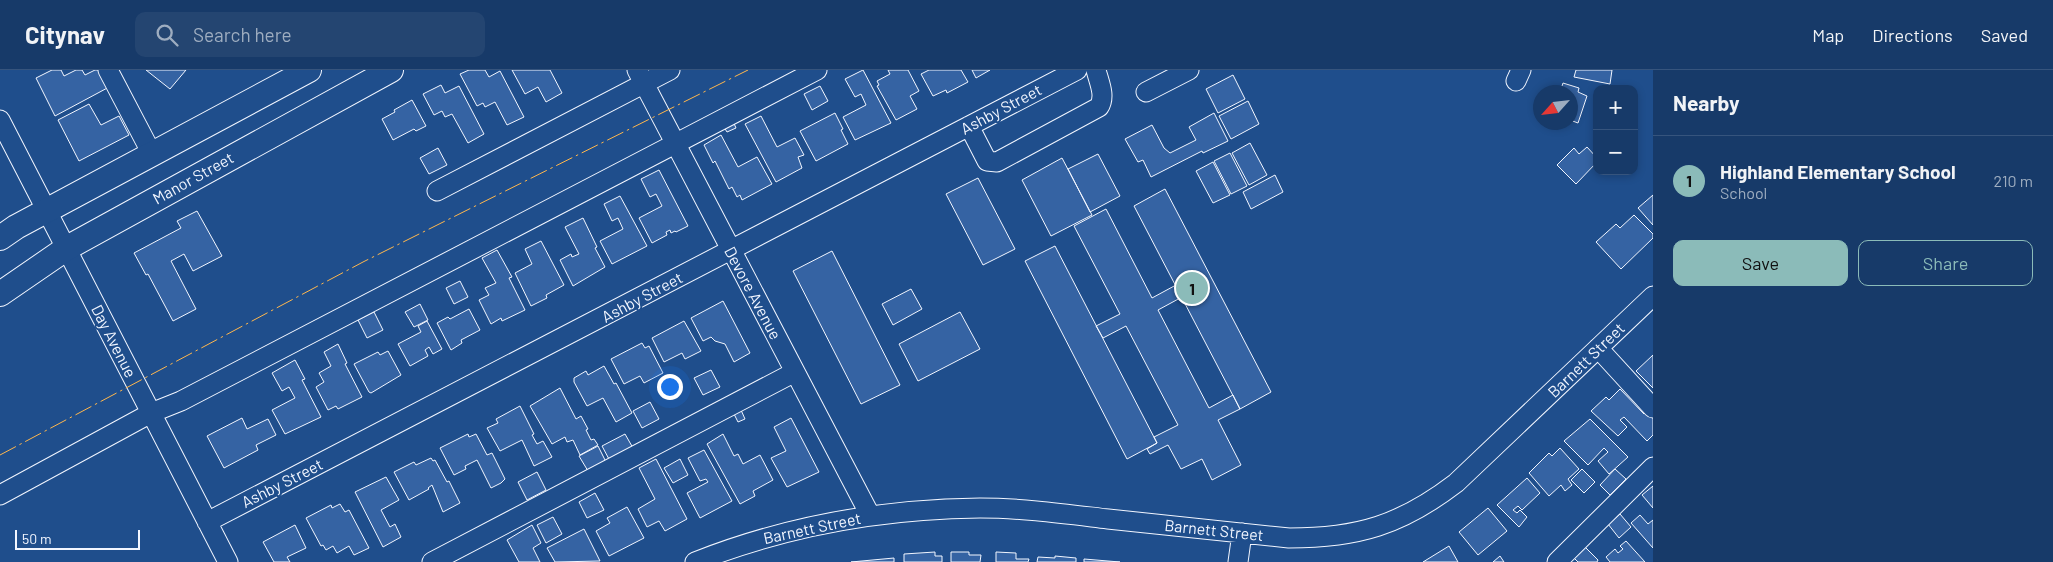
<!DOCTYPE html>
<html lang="en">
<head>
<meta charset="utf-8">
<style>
	body { margin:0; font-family:Barlow,sans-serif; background:#244571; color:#f1f3f6 }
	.controls { position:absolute; right:15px; top:15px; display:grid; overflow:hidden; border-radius:10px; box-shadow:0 2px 8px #0003 }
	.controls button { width:45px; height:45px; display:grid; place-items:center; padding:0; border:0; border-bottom:1px solid #36547d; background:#173a69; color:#f1f3f6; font:25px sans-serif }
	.compass { position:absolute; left:1533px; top:15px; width:45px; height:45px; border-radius:50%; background:#173a69; box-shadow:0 2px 8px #0003; rotate:243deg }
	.scale { position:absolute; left:15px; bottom:12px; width:125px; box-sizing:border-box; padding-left:5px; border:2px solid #f2f6ff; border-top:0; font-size:14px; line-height:18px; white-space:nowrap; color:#f2f6ff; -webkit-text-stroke:4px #1f4e8c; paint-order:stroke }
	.you { position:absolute; left:669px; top:316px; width:18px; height:18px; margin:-12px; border:4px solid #fff; border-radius:50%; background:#1a73e8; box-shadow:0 0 0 8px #1a73e833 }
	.badge { display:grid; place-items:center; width:32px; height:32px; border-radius:50%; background:#8bbbb9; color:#111; font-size:16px; font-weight:700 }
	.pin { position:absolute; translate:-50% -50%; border:2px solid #fff; box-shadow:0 1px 5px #0006 }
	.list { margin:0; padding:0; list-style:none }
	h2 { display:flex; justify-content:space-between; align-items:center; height:65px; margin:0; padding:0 20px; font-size:21px }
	h2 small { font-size:16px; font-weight:400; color:#9eadc0 }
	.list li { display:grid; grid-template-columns:32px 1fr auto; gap:15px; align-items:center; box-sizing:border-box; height:90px; padding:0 20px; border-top:1px solid #36547d }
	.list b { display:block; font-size:19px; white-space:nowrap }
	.list p { margin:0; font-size:16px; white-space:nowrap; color:#9eadc0 }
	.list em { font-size:16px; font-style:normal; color:#9eadc0 }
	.actions { display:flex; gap:10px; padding:15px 20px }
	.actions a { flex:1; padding:11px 0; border:1px solid #8bbbb9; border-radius:10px; text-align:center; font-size:18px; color:#8bbbb9 }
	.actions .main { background:#8bbbb9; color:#111 }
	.icon { flex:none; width:28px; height:28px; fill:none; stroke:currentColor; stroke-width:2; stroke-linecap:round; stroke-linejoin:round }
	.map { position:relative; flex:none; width:1653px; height:492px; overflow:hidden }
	header { display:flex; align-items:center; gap:30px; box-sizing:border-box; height:70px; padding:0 25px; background:#173a69; border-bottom:1px solid #36547d }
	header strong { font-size:24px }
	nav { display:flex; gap:28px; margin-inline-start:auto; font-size:18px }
	.search { width:350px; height:45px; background:#244571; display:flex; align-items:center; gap:12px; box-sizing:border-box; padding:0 18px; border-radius:10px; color:#9eadc0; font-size:19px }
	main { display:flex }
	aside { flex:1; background:#173a69 }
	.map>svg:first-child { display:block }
	.building { fill:#3563a3; stroke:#f2f6ff }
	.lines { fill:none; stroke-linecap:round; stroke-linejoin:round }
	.minor-casing { stroke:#f2f6ff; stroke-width:21 }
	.major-casing { stroke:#f2f6ff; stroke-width:26 }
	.minor { stroke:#1f4e8c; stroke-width:19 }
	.major { stroke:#1f4e8c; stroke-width:24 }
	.power { stroke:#ffb74d; stroke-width:1; stroke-dasharray:18 4 2.5 4; stroke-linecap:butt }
	.labels { text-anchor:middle; stroke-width:4; stroke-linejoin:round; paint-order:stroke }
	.street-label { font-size:16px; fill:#f2f6ff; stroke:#1f4e8c }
</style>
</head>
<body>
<header>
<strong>Citynav</strong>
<div class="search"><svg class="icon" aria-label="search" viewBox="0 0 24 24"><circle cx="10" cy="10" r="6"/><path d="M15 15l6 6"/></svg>Search here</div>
<nav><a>Map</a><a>Directions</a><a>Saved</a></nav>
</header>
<main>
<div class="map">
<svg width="1653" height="492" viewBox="0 0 1653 492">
	<rect width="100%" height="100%" fill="#1f4e8c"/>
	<path class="building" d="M 52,0 L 61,0 L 64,6 L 76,0 L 82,0 L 85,5 L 95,0 L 103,0 L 111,16 L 55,46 L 36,8 Z
		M 146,0 L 186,0 L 170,19 Z
		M 469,0 L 485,0 L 489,7 L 500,1 L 524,47 L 507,55 L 495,32 L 485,37 L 483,33 L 477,36 L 460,4 Z
		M 512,0 L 550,0 L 562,23 L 546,32 L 538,17 L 525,24 Z
		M 863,0 L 891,53 L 855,70 L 843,47 L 866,35 L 861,24 L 855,27 L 845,9 Z
		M 888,0 L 908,0 L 919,21 L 910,26 L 917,39 L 896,50 L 877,16 L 879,15 L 877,11 L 890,4 Z
		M 929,0 L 961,0 L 968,12 L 947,23 L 946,20 L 933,26 L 921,4 Z
		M 972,0 L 990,0 L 976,8 Z
		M 1576,0 L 1612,0 L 1610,14 L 1574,7 Z
		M 1233,5 L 1245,29 L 1218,43 L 1206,19 Z
		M 1563,13 L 1579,18 L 1578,22 L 1587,26 L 1578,53 L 1570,50 L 1570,22 L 1560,22 Z
		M 441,15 L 445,23 L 459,16 L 484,64 L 468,73 L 452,44 L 445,47 L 442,41 L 434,45 L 423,24 Z
		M 820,16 L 828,31 L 812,40 L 804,24 Z
		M 412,30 L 426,56 L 416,61 L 414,59 L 393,70 L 382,49 L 395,42 L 394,40 Z
		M 1248,31 L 1259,54 L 1231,69 L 1219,46 Z
		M 89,34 L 101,55 L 119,46 L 129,65 L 79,91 L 58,50 Z
		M 835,43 L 843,59 L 841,60 L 848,74 L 816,91 L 800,61 Z
		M 1214,43 L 1228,71 L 1203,83 L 1202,81 L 1151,107 L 1143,90 L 1138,92 L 1125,69 L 1152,55 L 1164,78 L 1170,83 L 1196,70 L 1189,57 Z
		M 761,46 L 777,77 L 795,68 L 804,85 L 798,87 L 802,98 L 776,112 L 745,54 Z
		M 732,49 L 736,58 L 727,62 L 722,54 Z
		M 721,65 L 738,97 L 757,87 L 772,114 L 742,130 L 740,125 L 737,127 L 732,117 L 729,119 L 715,91 L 713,93 L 704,75 Z
		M 1250,73 L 1267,105 L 1249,115 L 1232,83 Z
		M 1587,77 L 1597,88 L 1597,92 L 1576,114 L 1557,95 L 1574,78 L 1579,84 Z
		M 438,78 L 447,95 L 429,104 L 420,88 Z
		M 1230,83 L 1247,116 L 1231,124 L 1214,91 Z
		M 1098,84 L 1120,126 L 1090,142 L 1068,99 Z
		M 1062,88 L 1092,145 L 1051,166 L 1022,110 Z
		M 1213,92 L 1230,125 L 1213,133 L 1196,101 Z
		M 659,100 L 688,156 L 676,162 L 675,161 L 671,163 L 670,160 L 666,162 L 667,165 L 652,173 L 639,148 L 662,136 L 656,124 L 650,127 L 641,109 Z
		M 1275,105 L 1283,122 L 1251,139 L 1243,122 Z
		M 978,108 L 1015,179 L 983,195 L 946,124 Z
		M 1165,119 L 1271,322 L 1240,339 L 1134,136 Z
		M 1653,125 L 1653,155 L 1638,138 Z
		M 620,126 L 647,176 L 612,194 L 600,171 L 623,159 L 618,148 L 612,151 L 604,134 Z
		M 1106,139 L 1152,228 L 1176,215 L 1182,227 L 1158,240 L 1209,338 L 1233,325 L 1240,339 L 1218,350 L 1241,395 L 1212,410 L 1202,389 L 1181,399 L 1168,375 L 1150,384 L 1147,379 L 1157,373 L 1154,367 L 1178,355 L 1126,256 L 1103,268 L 1096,256 L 1120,244 L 1074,156 Z
		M 197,141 L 222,186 L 193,201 L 184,184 L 171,191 L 196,239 L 173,251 L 148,204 L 146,205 L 134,183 L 181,158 L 177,151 Z
		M 1634,145 L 1653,164 L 1653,168 L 1621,199 L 1596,172 L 1616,154 L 1620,158 Z
		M 583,148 L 597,177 L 595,178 L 605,197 L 573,216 L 560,190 L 571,184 L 572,187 L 579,184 L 565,157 Z
		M 541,171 L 564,215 L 546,225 L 547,228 L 531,236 L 515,203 L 532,194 L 525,179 Z
		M 1055,176 L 1157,373 L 1127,389 L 1025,191 Z
		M 497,180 L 512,207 L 509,208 L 525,240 L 502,251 L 501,248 L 491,254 L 479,230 L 489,225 L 485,218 L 496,213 L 482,188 Z
		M 832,181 L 900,315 L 861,334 L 793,201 Z
		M 460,211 L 468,227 L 454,234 L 446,218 Z
		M 911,219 L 922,239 L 893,255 L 882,234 Z
		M 723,231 L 750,283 L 734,292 L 725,274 L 715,271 L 711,267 L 703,271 L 691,248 Z
		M 420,234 L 428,250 L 414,257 L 405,242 Z
		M 469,239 L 480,260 L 461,270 L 462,273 L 451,280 L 437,253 L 448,247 L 450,249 Z
		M 374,242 L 383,260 L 367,268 L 358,250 Z
		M 960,242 L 980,279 L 918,311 L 899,274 Z
		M 427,251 L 442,279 L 433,284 L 429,277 L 425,280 L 428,286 L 410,296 L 398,274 L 421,262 L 418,256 Z
		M 684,251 L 701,281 L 685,289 L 682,283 L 664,292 L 652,268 Z
		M 642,273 L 645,278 L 649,276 L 663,303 L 644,313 L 640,306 L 624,314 L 611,289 Z
		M 338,274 L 347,293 L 345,294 L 362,327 L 338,339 L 336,336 L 328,340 L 316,317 L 324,312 L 319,303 L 331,296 L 324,282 Z
		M 388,281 L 401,305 L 371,323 L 369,322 L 354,294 L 378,282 L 380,285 Z
		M 1653,285 L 1653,318 L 1636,301 Z
		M 295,290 L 305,309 L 302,310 L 321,347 L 285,364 L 272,340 L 295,328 L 289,317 L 282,321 L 272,303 Z
		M 604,296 L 614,314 L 616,313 L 632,343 L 616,352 L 603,328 L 587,336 L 574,312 L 574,308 L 586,301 L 588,305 Z
		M 711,300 L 720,317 L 703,325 L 694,308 Z
		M 560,318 L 576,349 L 581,346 L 588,359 L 586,360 L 591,370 L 594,369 L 598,375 L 580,385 L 573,370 L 567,372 L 565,367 L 552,374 L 530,336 Z
		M 1620,319 L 1644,344 L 1647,341 L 1653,347 L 1653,365 L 1647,371 L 1624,347 L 1620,350 L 1627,357 L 1618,366 L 1591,341 L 1606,327 L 1609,330 Z
		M 650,332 L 659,349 L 642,358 L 633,341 Z
		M 520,336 L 534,364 L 532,365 L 537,374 L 543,371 L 552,387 L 534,396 L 522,370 L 500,381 L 487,358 L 498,353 L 496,349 Z
		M 741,340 L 745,349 L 738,352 L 734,344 Z
		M 242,348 L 247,359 L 268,349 L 276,365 L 256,375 L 258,380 L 224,398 L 207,366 Z
		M 791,348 L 819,402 L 787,417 L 771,388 L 786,381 L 774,357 Z
		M 1590,349 L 1628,387 L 1609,404 L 1598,391 L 1608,382 L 1604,378 L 1588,395 L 1564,371 Z
		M 468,364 L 469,367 L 476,364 L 487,385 L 492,383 L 505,409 L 501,413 L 491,418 L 477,390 L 465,396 L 466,399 L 454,405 L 440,378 Z
		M 625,364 L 633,378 L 610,391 L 602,376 Z
		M 723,364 L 734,386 L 738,384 L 743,394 L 760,385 L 773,410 L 753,421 L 755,426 L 740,434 L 707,374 Z
		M 598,376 L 606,392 L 588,401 L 579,386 Z
		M 1560,378 L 1579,399 L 1568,409 L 1572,415 L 1565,421 L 1561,415 L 1549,426 L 1529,403 L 1549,383 L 1552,386 Z
		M 704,380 L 732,431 L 700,448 L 687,423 L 708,412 L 706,409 L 700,411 L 688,388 Z
		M 431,388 L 433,391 L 435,390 L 447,412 L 449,411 L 460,433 L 443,442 L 432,415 L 428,418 L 429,419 L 409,430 L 394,402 L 414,392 L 416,395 Z
		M 656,389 L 687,449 L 665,461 L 659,451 L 647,457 L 638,439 L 655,429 L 639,398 Z
		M 680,389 L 688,405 L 673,413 L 664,398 Z
		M 1582,399 L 1595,412 L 1584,423 L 1571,410 Z
		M 1615,399 L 1626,409 L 1610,425 L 1600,415 Z
		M 537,402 L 546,420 L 527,430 L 518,412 Z
		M 386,407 L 399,430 L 381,440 L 390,457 L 395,454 L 401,467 L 383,477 L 355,422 Z
		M 1527,408 L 1540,423 L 1522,440 L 1518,436 L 1513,440 L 1517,443 L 1520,440 L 1527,447 L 1519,457 L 1497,435 Z
		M 1653,416 L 1653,438 L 1642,425 Z
		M 595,423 L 604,440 L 587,448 L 579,432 Z
		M 340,434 L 345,442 L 349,440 L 369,478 L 354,485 L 349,476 L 337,483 L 333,476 L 326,480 L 323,475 L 321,476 L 306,448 L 331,435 L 332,438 Z
		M 627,437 L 644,468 L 609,486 L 596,461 L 610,453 L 607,448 Z
		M 1488,438 L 1507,461 L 1478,485 L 1459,462 Z
		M 1620,444 L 1631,457 L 1619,468 L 1608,454 Z
		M 1640,445 L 1648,454 L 1653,450 L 1653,478 L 1631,453 Z
		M 553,447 L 562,464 L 546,473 L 537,455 Z
		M 295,455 L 306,478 L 287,487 L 290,492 L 274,492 L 263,472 Z
		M 532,455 L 541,473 L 533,478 L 540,492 L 519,492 L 507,470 Z
		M 584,459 L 600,491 L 555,492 L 547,478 Z
		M 1626,471 L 1645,492 L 1610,492 L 1606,487 L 1615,479 L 1618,483 L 1623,479 L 1620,476 Z
		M 1449,476 L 1458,492 L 1423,492 Z
		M 1584,476 L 1598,490 L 1597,492 L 1578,492 L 1573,487 Z
		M 935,482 L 935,486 L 942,486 L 942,492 L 904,492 L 904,484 Z
		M 951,482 L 969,482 L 969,485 L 981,485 L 980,492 L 951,492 Z
		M 996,482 L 1016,483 L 1016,489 L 1029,489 L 1028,492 L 996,492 Z
		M 1055,486 L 1076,488 L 1076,492 L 1037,492 L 1038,487 L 1055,488 Z
		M 1500,486 L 1504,492 L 1493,492 Z
		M 894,488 L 894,492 L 851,492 Z
		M 1084,489 L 1120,492 L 1084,492 Z"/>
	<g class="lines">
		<g class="minor-casing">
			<path id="minor" d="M 108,0 L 152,84
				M 637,0 L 870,445
				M 1516,11 L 1521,0
				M 1146,22 L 1189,0
				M 0,50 L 228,492
				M 969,56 L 987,91 L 997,92 L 1099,37 C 1106,26 1099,12 1096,0
				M 437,121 L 670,0
				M 1598,278 L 1653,338
				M 0,425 L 151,343 L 181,331 L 817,0
				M 207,452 L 1077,0
				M 432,492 L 795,302
				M 695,492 C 786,456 882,439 980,438 C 1023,438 1066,444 1108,449 C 1169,455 1229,462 1289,468 C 1358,468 1401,455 1456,413 L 1653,226
				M 1238,492 L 1242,463
				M 1557,492 L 1653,397"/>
		</g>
		<g class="major-casing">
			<path id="major" d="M 0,168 L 16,157 L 309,0
				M 0,224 L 67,178 L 391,0"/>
		</g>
		<use href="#minor" class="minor"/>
		<use href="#major" class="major"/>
		<path class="power" d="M 0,385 L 363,192 L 748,0"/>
	</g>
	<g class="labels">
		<g class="street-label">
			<text transform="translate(1001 39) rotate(-28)" y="6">Ashby Street</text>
			<text transform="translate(193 108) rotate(-29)" y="6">Manor Street</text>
			<text transform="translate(753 223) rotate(62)" y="6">Devore Avenue</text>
			<text transform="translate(642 227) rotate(-28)" y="6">Ashby Street</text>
			<text transform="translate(114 271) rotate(63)" y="6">Day Avenue</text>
			<text transform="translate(1586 290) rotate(-44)" y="6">Barnett Street</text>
			<text transform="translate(282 413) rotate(-27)" y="6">Ashby Street</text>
			<text transform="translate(812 458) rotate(-12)" y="6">Barnett Street</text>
			<text transform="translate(1214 460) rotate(6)" y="6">Barnett Street</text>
		</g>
	</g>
</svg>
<div class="controls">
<button>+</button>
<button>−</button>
</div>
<svg class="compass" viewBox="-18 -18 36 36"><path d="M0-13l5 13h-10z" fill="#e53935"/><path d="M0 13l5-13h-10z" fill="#9eadc0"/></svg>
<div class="scale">50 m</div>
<div class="you"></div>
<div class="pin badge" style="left:1192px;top:218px">1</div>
</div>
<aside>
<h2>Nearby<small></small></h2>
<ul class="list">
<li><span class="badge">1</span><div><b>Highland Elementary School</b><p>School</p></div><em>210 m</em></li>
</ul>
<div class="actions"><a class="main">Save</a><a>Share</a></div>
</aside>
</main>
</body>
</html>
